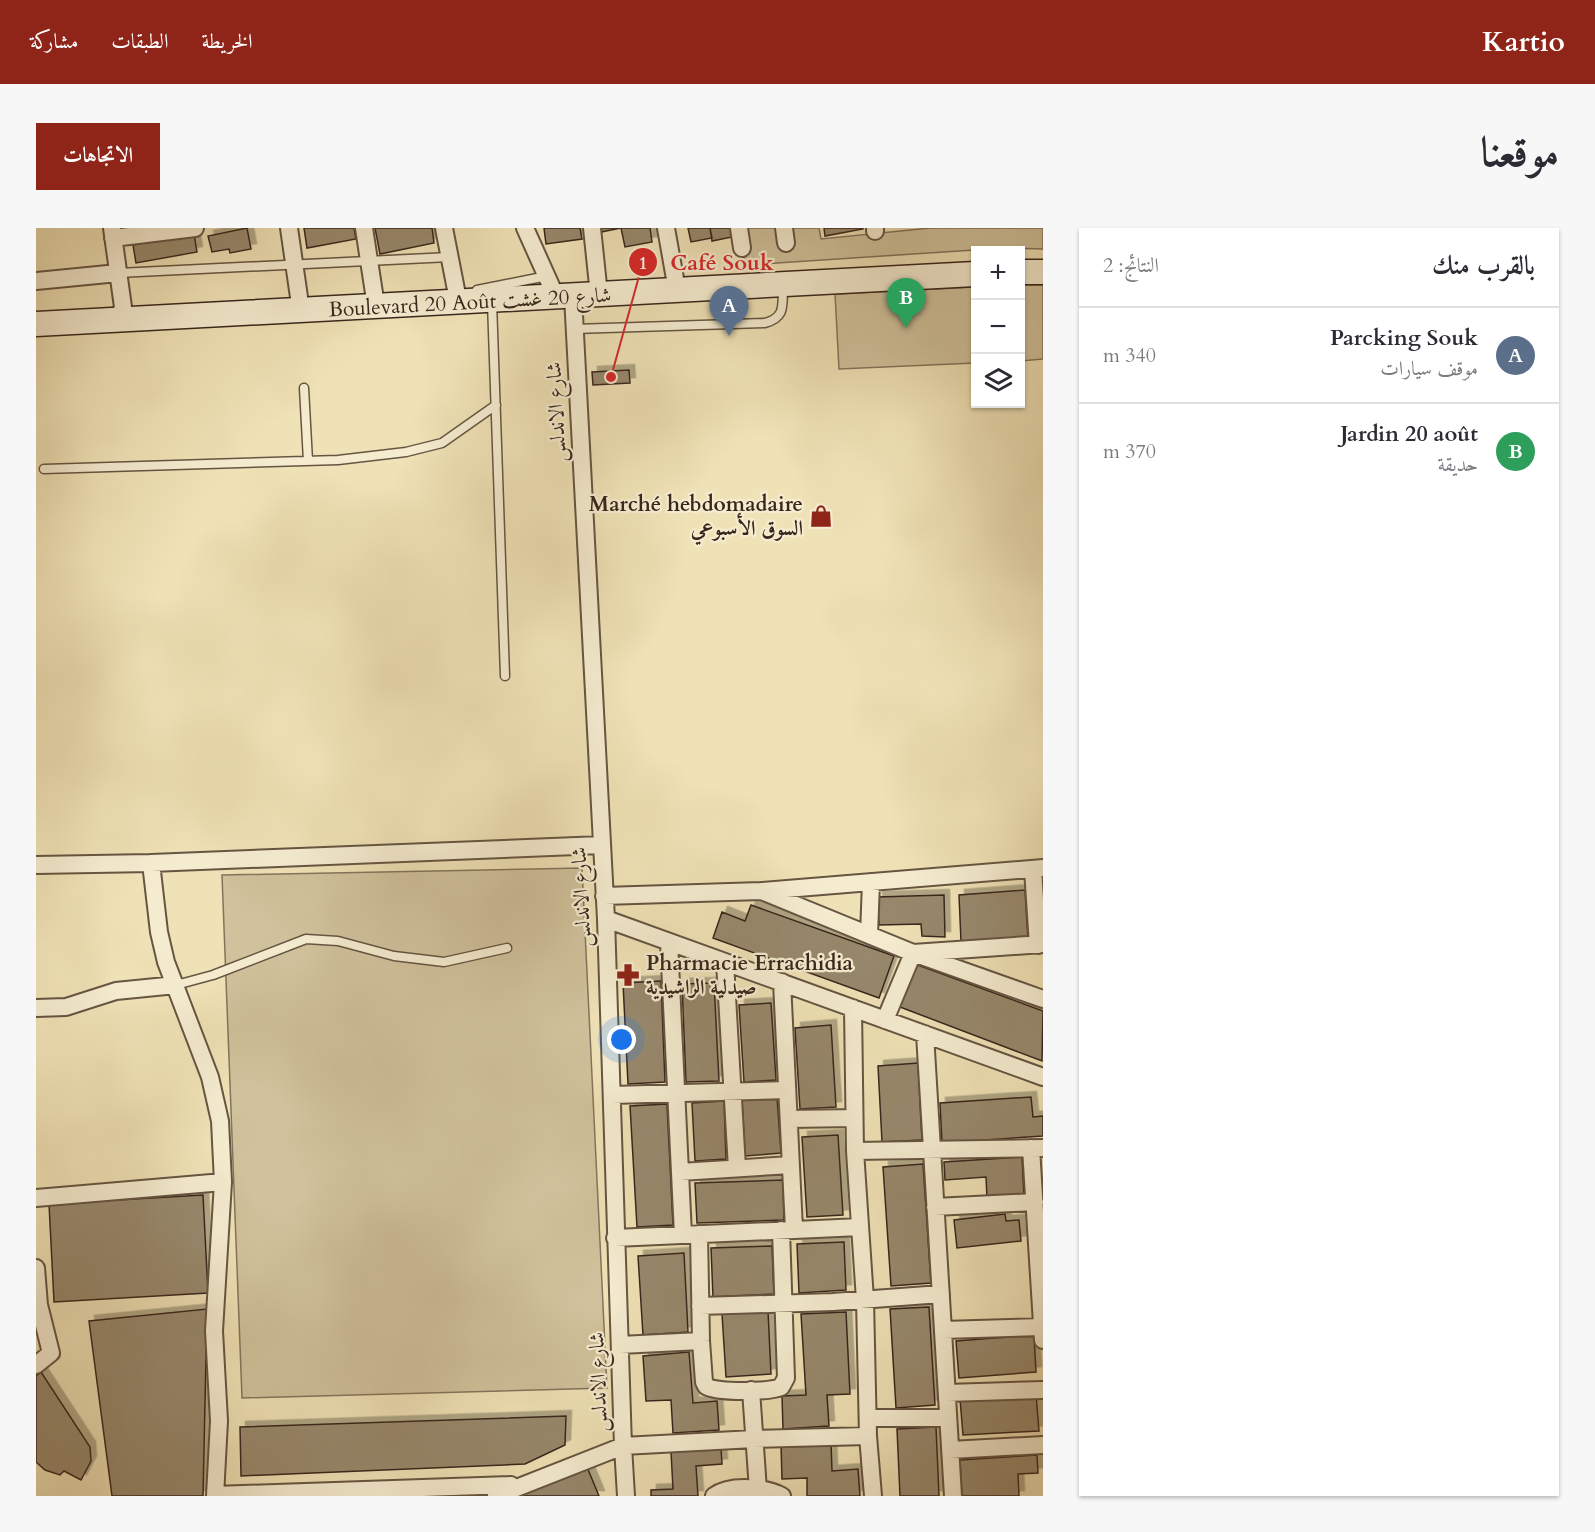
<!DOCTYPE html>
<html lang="ar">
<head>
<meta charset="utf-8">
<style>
	body { margin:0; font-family:Cardo,Amiri,serif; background:#f7f7f7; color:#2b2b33; direction:rtl }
	.controls { position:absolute; right:18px; top:18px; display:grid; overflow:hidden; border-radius:0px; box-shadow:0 2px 4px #0004 }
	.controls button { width:54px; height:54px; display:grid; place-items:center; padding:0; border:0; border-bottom:2px solid #e1e1e2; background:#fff; color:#2b2b33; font:30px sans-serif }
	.you { position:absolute; left:586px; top:812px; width:21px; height:21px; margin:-15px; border:4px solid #fff; border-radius:50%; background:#1a73e8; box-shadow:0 0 0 9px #1a73e833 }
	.badge { display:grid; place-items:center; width:39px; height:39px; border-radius:50%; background:#8f2418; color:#fff; font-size:20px; font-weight:700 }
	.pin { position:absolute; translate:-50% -50px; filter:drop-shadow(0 2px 3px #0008) }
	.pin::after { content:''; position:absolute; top:32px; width:21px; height:18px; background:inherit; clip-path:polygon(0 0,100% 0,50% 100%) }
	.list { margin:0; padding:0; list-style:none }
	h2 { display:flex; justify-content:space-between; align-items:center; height:78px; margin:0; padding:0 24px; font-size:26px }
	h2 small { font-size:20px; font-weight:400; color:#7c7c81 }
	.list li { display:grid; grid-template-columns:39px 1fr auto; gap:18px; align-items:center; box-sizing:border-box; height:96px; padding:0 24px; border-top:2px solid #e1e1e2 }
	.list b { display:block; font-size:22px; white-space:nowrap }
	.list p { margin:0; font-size:20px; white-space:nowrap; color:#7c7c81 }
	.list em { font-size:20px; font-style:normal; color:#7c7c81 }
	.icon { flex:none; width:33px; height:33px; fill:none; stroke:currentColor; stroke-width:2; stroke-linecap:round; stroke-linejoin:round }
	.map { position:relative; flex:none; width:1007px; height:1268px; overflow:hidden; direction:ltr; border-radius:0px }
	header { display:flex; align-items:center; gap:36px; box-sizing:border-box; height:84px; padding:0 30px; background:#8f2418; color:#fff }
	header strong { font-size:28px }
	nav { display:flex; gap:33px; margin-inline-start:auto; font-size:21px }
	.intro { display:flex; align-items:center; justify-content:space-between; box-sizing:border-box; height:144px; padding:0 36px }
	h1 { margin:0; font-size:42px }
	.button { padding:15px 27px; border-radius:0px; background:#8f2418; color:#fff; font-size:21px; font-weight:700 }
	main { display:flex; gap:36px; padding:0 36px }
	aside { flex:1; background:#fff; border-radius:0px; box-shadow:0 2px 4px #0004 }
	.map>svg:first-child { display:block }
	.green { fill:#d0c29c; stroke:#84745c; stroke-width:1.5 }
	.building { fill:#97886c; stroke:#38261c; stroke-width:1.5; filter:url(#shadow) }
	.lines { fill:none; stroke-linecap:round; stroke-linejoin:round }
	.service-casing { stroke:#665542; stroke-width:11 }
	.minor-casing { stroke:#665542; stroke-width:20 }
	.secondary-casing { stroke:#38261c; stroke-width:27 }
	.service { stroke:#f5ecd0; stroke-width:8 }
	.minor { stroke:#f5ecd0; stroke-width:16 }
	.secondary { stroke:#f5ecd0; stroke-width:24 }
	.labels { text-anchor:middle; stroke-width:4.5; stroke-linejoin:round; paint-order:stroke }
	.street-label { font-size:21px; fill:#38261c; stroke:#f5ecd0 }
	.poi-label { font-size:21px; font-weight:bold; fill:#38261c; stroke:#f5ecd0; text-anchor:end }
	.leader { fill:none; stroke:#d62828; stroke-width:2 }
	.callout-dot { fill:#d62828; stroke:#f5ecd0; stroke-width:2 }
	.mark-label { font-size:18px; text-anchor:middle; font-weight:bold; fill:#fff }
	.callout-label { font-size:22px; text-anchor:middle; font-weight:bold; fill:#d62828; stroke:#f5ecd0; stroke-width:4.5; stroke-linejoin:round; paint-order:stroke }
</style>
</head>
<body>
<header>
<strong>Kartio</strong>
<nav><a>الخريطة</a><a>الطبقات</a><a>مشاركة</a></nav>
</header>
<div class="intro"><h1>موقعنا</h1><a class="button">الاتجاهات</a></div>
<main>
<aside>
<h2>بالقرب منك<small>النتائج: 2</small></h2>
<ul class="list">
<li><span class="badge" style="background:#5c6f8a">A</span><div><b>Parcking Souk</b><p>موقف سيارات</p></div><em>340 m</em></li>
<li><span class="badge" style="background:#2e9e5b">B</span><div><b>Jardin 20 août</b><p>حديقة</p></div><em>370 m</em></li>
</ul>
</aside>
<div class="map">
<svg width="1007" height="1268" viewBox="0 0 1007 1268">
	<defs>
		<filter id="shadow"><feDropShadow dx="5.5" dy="-5.5" stdDeviation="0" flood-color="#0004"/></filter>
	</defs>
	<rect width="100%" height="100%" fill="#efe2b6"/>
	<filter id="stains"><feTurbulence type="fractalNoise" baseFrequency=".00333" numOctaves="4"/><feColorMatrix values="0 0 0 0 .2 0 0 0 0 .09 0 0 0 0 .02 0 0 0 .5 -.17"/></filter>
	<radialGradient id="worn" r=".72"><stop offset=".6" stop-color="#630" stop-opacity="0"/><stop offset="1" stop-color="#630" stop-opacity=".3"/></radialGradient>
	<path class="green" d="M 704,0 L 783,0 L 785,11 L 894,0 L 1007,0 L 1007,21 L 969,20 L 709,37 Z
		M 984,57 L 1007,57 L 1007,131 L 985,133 Z
		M 939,59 L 939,135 L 803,141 L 799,66 Z
		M 546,640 L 571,1160 L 206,1170 L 186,647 Z"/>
	<path class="building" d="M 211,0 L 215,21 L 194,25 L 193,21 L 176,24 L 172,8 Z
		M 268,0 L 318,0 L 320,11 L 271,20 Z
		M 339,0 L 396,0 L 398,15 L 344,26 Z
		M 508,0 L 544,0 L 546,11 L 510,16 Z
		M 564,0 L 614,0 L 616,14 L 589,19 L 585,0 L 565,4 Z
		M 652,0 L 674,0 L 676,10 L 655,14 Z
		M 674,0 L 694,0 L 696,9 L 676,13 Z
		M 788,0 L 827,0 L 827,1 L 789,8 Z
		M 158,6 L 161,24 L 100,35 L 97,17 Z
		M 593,142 L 594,155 L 557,157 L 556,144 Z
		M 989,662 L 992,711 L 925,714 L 923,667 Z
		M 908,667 L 909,709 L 886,708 L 885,696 L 843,697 L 841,669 Z
		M 715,677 L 858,728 L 843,770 L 677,710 L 686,684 L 709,693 Z
		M 879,736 L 1007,783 L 1006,833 L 864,779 Z
		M 625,753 L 629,854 L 592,856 L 587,755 Z
		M 678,755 L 683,853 L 650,854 L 646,756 Z
		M 735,775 L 740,852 L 708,854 L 703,777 Z
		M 795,797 L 800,879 L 764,881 L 759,800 Z
		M 882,835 L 886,912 L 846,914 L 842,838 Z
		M 741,869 L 745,925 L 709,928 L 706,871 Z
		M 995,869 L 997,889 L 1007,888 L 1007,908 L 906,915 L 904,875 Z
		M 688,873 L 690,931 L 659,933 L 656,875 Z
		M 631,876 L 637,997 L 601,999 L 594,878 Z
		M 802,907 L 807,987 L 771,989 L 766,909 Z
		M 986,929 L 988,968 L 951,970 L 950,949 L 909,952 L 908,934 Z
		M 887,936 L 895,1055 L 855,1058 L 847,939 Z
		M 747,952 L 748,992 L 661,995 L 659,955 Z
		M 167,967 L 172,1065 L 18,1074 L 13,976 Z
		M 969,986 L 970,993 L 983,992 L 985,1013 L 921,1020 L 918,992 Z
		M 808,1014 L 810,1062 L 763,1065 L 761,1016 Z
		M 736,1018 L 738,1066 L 677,1069 L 675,1020 Z
		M 648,1025 L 652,1104 L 607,1107 L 602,1028 Z
		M 893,1079 L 899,1177 L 860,1180 L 854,1081 Z
		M 171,1081 L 167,1268 L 76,1268 L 53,1093 Z
		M 732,1083 L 735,1146 L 690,1149 L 686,1086 Z
		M 810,1084 L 814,1166 L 791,1167 L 793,1198 L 747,1201 L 746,1168 L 770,1167 L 765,1086 Z
		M 998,1107 L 1000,1144 L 923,1150 L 920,1113 Z
		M 653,1124 L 657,1175 L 681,1173 L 683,1202 L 637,1205 L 635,1172 L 610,1173 L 607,1128 Z
		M 5,1144 L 54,1219 L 55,1233 L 45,1252 L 28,1243 L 24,1247 L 9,1242 L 0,1234 L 0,1148 Z
		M 1000,1166 L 1003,1203 L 927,1207 L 924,1171 Z
		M 530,1188 L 529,1217 L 489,1236 L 205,1248 L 204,1199 Z
		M 900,1199 L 903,1268 L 864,1268 L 861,1201 Z
		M 795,1214 L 796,1243 L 822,1241 L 824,1268 L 771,1268 L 771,1250 L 746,1251 L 745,1217 Z
		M 685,1220 L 686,1236 L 660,1238 L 662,1268 L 615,1268 L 615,1262 L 637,1261 L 635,1224 Z
		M 1001,1227 L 1002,1245 L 982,1246 L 983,1268 L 926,1268 L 924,1232 Z
		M 551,1239 L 563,1268 L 483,1268 Z"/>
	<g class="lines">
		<g class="service-casing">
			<path id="service" d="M 82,45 L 414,29
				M 441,62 L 511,48
				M 456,74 L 469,448
				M 538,101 L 729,95 C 750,89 746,78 747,59
				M 268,160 L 272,233
				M 8,241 L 302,232 L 370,224 L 406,215 L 460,177
				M 140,757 L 177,747 L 270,711 L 302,713 L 358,728 L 408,734 L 471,720"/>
		</g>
		<g class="minor-casing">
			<path id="minor" d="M 76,0 L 87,79 L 82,92
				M 253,0 L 265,83
				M 328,0 L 340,78
				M 408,0 L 422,72
				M 489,0 L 520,69
				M 556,0 L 563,67
				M 630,0 L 641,62
				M 703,0 L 706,20
				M 748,0 L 750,15
				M 839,0 L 839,3
				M 77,10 L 159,0
				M 0,53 L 82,45
				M 537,68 L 570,691 L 587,1218 L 590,1268
				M 115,635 L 123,704 L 130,734 L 174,849 L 184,893 L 187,954 L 178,1103 L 183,1193 L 179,1268
				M 0,637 L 115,635 L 565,617
				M 997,641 L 1002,717
				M 728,664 L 877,725 L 1007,771
				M 568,668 L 725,663 L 1007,640
				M 570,691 L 1007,849
				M 833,707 L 835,654
				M 633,714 L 647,1007
				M 689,734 L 701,940
				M 746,754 L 758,1001
				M 0,780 L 30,779 L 80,763 L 140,757
				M 817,780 L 819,923 L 829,1072 L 832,1208 L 837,1268
				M 849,792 L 877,725 L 1007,716
				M 889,806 L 917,1268
				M 576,867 L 751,862
				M 753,891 L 818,890
				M 995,920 L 1007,1112
				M 819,923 L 1007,920
				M 644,944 L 755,937
				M 0,970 L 187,954
				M 899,979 L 999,974
				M 663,1006 L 665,1113 L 668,1154 L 670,1158 C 681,1165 733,1164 745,1159 L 750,1150 L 745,1002
				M 579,1010 L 824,999
				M 0,1040 L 3,1077 L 15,1125 L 0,1137
				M 664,1078 L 797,1074 L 905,1066
				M 907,1102 L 1006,1099
				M 584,1117 L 665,1113
				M 715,1162 L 722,1262
				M 911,1165 L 1007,1162
				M 832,1190 L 912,1190
				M 914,1222 L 1007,1217
				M 179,1267 L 475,1257
				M 460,1268 L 587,1218 L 718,1211 L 832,1208
				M 678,1268 C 694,1256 729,1259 746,1268"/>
		</g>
		<g class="secondary-casing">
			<path id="secondary" d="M 984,44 L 1007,44
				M 0,96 L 939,46"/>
		</g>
		<use href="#service" class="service"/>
		<use href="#minor" class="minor"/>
		<use href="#secondary" class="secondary"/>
	</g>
	<defs>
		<g id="shop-bare" transform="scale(1.8)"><path d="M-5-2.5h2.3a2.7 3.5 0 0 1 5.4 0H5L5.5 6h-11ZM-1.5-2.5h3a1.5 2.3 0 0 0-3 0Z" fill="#8f2418" stroke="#f5ecd0" stroke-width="2.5" paint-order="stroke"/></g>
		<g id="pharmacy-bare" transform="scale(1.8)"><path d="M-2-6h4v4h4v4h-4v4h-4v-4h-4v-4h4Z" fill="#8f2418" stroke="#f5ecd0" stroke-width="2.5" paint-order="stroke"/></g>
	</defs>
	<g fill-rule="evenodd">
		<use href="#shop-bare" x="785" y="288"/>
		<use href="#pharmacy-bare" x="592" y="747"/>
	</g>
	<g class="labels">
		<g class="street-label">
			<text transform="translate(434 74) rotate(-3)" y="7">Boulevard 20 Août شارع 20 غشت</text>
			<text transform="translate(520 184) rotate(-93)" y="7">شارع الاندلس</text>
			<text transform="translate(545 669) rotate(-93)" y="7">شارع الاندلس</text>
			<text transform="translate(562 1154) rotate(-92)" y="7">شارع الاندلس</text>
		</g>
		<g class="poi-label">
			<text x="767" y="283">Marché hebdomadaire<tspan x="767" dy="24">السوق الأسبوعي</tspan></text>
			<text x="610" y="742" text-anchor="start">Pharmacie Errachidia<tspan x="610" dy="24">صيدلية الراشيدية</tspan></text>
		</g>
	</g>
	<path class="leader" d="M575 149L607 34"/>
	<g class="callout-dot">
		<circle cx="575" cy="149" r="6"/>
		<circle cx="607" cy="34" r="15"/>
	</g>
	<g class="mark-label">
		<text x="607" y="41">1</text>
	</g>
	<g class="callout-label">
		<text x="686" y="42">Café Souk</text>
	</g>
	<rect width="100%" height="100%" filter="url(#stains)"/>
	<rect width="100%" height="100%" fill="url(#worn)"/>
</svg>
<div class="controls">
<button>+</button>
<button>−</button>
<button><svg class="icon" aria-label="layers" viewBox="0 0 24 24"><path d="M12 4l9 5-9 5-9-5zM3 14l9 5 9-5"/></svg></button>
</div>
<div class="you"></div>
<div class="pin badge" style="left:693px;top:108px;background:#5c6f8a">A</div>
<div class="pin badge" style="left:870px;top:100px;background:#2e9e5b">B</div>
</div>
</main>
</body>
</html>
